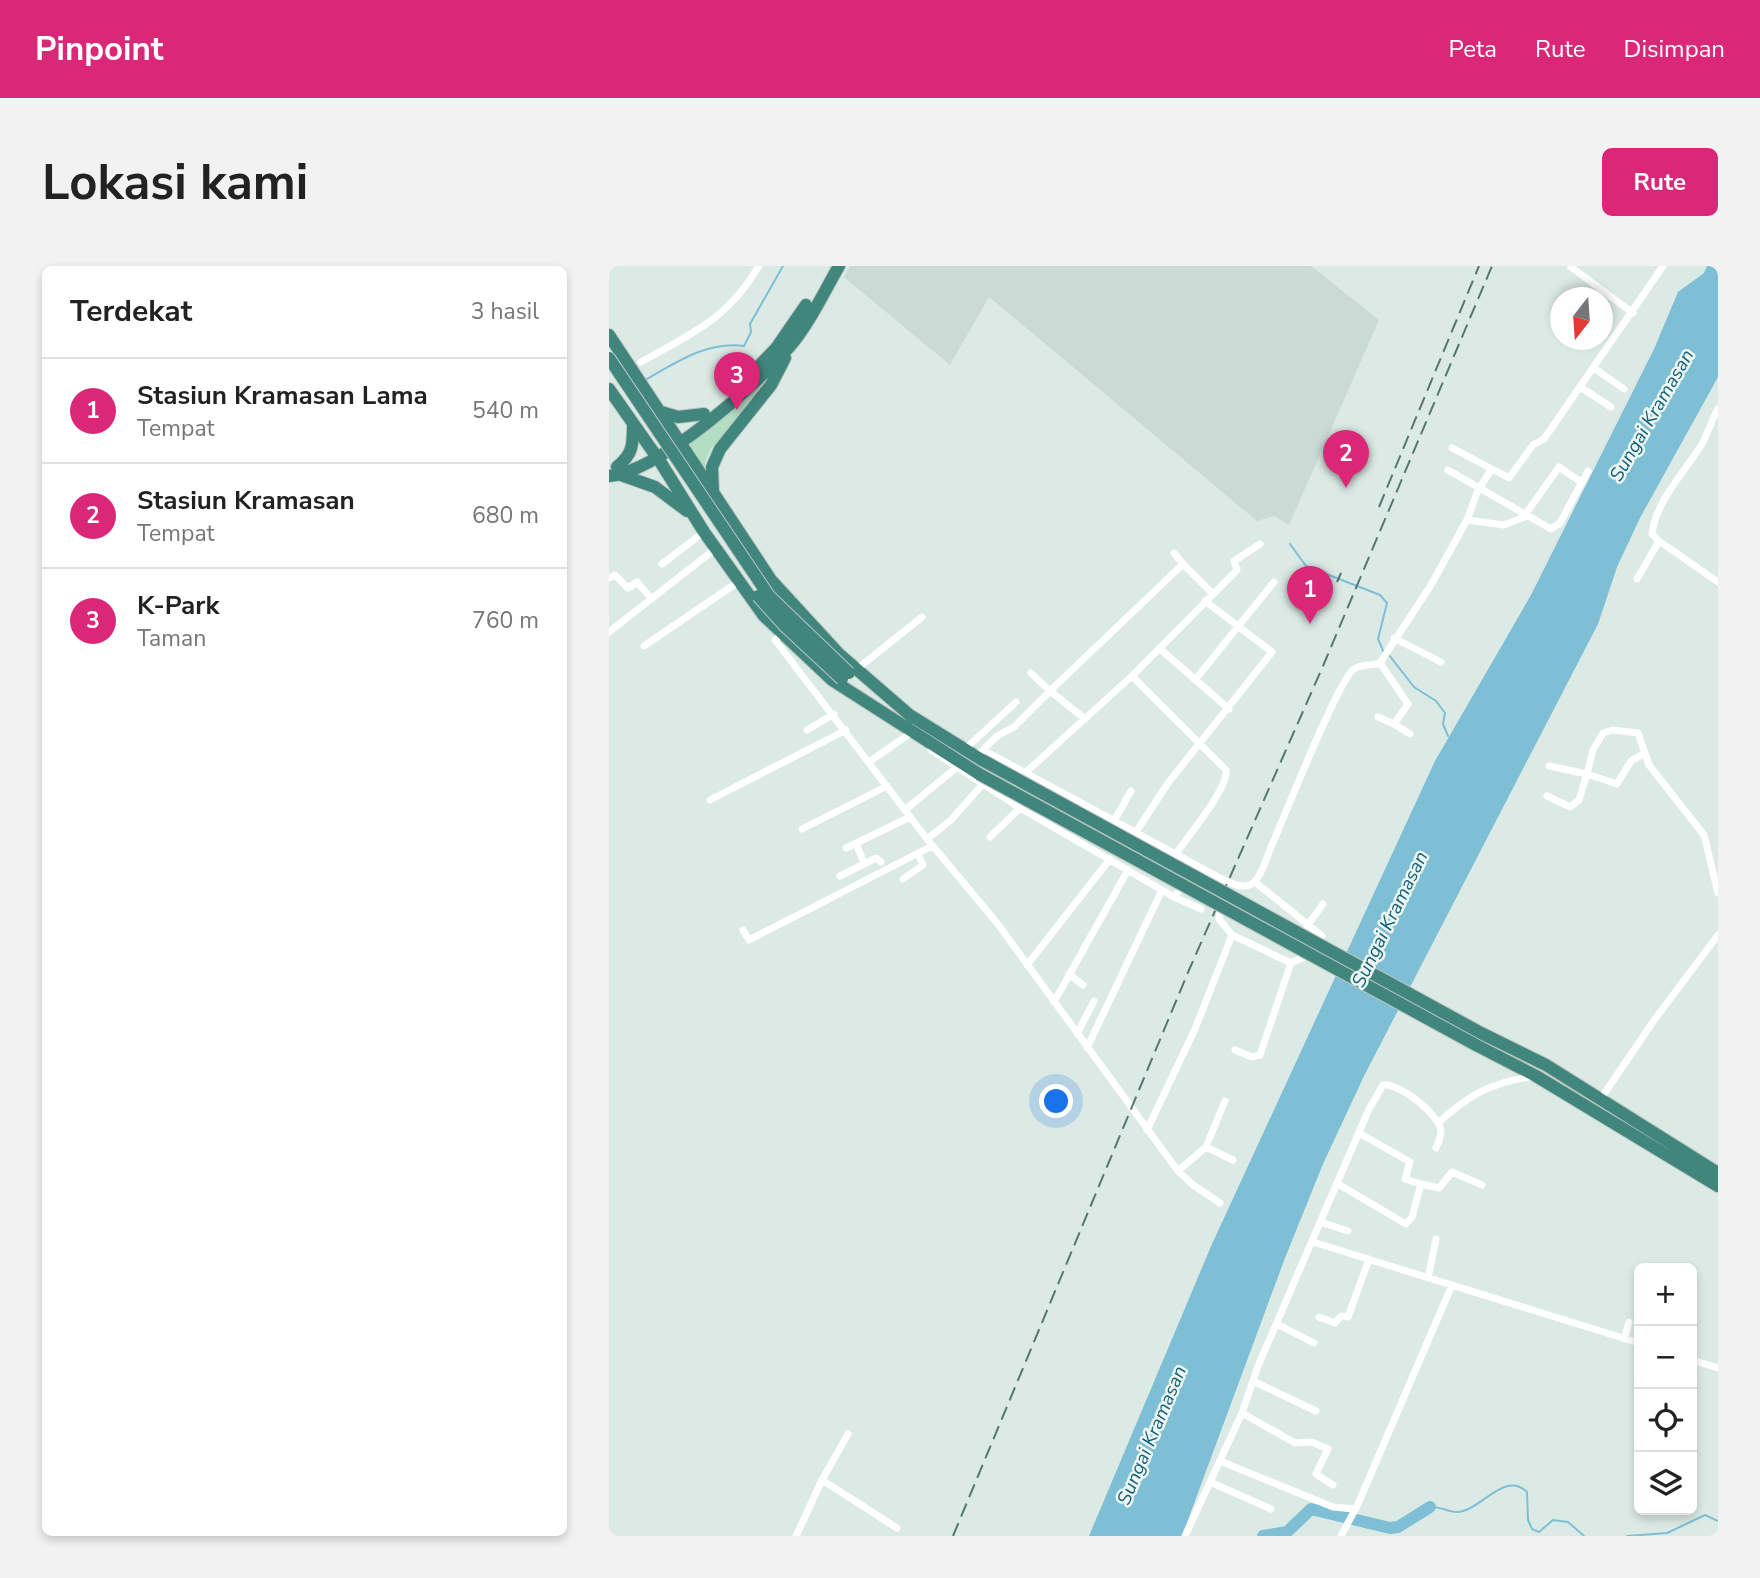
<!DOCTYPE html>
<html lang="id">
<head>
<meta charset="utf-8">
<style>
	body { margin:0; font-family:"Nunito Sans",sans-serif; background:#f2f2f2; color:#222 }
	.controls { position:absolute; right:21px; bottom:21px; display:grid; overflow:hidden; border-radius:10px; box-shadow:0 4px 10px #0003 }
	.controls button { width:63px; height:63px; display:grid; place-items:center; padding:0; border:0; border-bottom:2px solid #e0e0e0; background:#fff; color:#222; font:35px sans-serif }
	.compass { position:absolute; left:941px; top:21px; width:63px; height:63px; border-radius:50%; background:#fff; box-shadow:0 4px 10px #0003; rotate:197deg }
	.you { position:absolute; left:448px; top:836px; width:24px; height:24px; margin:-18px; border:5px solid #fff; border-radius:50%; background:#1a73e8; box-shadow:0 0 0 10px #1a73e833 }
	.badge { display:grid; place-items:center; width:46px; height:46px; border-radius:50%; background:#db2777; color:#fff; font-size:23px; font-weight:700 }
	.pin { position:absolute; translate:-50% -58px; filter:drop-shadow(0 2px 4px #0008) }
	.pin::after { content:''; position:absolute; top:37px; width:24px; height:21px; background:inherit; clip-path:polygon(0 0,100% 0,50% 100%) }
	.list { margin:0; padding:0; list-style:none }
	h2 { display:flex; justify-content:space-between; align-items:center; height:91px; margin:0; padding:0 28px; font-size:30px }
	h2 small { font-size:23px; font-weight:400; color:#767676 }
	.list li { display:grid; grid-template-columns:46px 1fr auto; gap:21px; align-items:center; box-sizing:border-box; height:105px; padding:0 28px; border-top:2px solid #e0e0e0 }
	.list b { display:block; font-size:26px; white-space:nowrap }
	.list p { margin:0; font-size:23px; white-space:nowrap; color:#767676 }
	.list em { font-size:23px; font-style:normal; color:#767676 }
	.icon { flex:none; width:38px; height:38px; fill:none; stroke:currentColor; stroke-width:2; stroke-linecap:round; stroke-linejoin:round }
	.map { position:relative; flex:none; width:1109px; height:1270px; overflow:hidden; border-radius:10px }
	header { display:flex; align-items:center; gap:42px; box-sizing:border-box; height:98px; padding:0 35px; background:#db2777; color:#fff }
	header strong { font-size:33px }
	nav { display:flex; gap:38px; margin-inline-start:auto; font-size:24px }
	.intro { display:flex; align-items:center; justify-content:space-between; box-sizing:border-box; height:168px; padding:0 42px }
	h1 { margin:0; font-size:49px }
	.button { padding:18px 32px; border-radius:10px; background:#db2777; color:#fff; font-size:24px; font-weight:700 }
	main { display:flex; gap:42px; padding:0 42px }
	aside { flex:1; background:#fff; border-radius:10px; box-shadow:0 4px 10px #0003 }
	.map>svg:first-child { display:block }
	.built { fill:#cadad4 }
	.green { fill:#b2dec2 }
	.water { fill:#7ebfd5 }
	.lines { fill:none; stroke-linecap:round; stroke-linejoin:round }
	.stream { stroke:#7ebfd5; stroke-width:2 }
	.river { stroke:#7ebfd5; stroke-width:12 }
	.trunk-casing { stroke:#bbc4c2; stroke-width:14 }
	.minor { stroke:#fff; stroke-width:7 }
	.trunk { stroke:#41867c; stroke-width:12 }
	.rail { stroke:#567671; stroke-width:2; stroke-dasharray:14 7; stroke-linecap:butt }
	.trunk-bridge-casing { stroke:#bbc4c2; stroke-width:14; stroke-linecap:butt }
	.trunk-bridge { stroke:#41867c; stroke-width:12 }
	.labels { text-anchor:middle; stroke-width:5; stroke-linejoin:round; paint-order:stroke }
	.water-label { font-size:19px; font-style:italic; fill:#135f7a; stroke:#ecf7f2 }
</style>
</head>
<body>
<header>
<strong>Pinpoint</strong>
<nav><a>Peta</a><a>Rute</a><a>Disimpan</a></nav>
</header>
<div class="intro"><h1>Lokasi kami</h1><a class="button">Rute</a></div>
<main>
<aside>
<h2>Terdekat<small>3 hasil</small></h2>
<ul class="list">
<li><span class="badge">1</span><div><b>Stasiun Kramasan Lama</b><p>Tempat</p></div><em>540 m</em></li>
<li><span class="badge">2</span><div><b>Stasiun Kramasan</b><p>Tempat</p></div><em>680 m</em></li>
<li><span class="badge">3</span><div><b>K-Park</b><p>Taman</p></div><em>760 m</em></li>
</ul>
</aside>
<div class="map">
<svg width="1109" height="1270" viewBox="0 0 1109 1270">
	<rect width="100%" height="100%" fill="#dceae5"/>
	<path class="built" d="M 241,0 L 702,0 L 770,54 L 680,259 L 665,250 L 648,255 L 380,31 L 341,99 L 235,11 Z"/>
	<path class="green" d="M 167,100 L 148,129 L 102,183 L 96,196 L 96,210 L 76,176 Z"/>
	<path class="water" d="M 1098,0 L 1109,0 L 1109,111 L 1031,252 L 1008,301 L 989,358 L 755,810 L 714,898 L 676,992 L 573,1270 L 480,1270 L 603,978 L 826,495 L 922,329 L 1045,83 L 1069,26 L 1095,7 Z"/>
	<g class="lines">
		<path class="stream" d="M 36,114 C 68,96 98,75 135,80 L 142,66 L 141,58 L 174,0
			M 681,278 L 697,300 L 771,329 L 778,337 L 769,373 L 775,387
			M 780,389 L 805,421 L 827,435 L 836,447 L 834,458 L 839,470
			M 821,1241 C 831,1240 838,1246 848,1246 C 872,1245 895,1204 918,1226 L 919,1254 L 923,1263 L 930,1266 L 944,1254 L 959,1256 L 975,1270
			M 1018,1270 L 1058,1267 L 1096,1249 L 1109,1255"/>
		<path class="river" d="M 654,1270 L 678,1266 L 702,1243 L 781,1262 L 789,1261 L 821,1241"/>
		<g class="trunk-casing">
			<path id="trunk" d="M 0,69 L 162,314 L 230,388 L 304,452
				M 134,117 L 168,81 L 197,39
				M 0,123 L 52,197 L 95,266 L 155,350 L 223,414 L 370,508
				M 49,145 L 69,151 L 95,148
				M 8,201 C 24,188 24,179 24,159
				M 12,209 L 46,221 L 78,245
				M 0,210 C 50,206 150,117 182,79 C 201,56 215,26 230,0
				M 104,226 L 103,201 L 111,183 L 162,119 L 176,92
				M 299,448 L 373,494
				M 872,767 L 937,799 L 1109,907
				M 867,779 L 927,810 L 1109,920"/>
		</g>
		<path class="minor" d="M 962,1 L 1024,47
			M 32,96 C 83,67 118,54 150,0
			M 985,102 L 1015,123
			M 971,121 L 1002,141
			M 843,182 L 900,212 L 924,179 L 935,173 L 1054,0
			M 839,204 L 942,263 L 951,257 L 979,205
			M 916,249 L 950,201 L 972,216
			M 858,254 L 869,224 L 882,204
			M 1050,275 L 1109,316
			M 53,298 L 95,266
			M 574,298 L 604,328
			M 0,312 L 6,309 L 19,322 L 28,316 L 43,333
			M 1028,313 L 1050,275 L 1043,268 C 1047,234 1076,206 1093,178 C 1099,166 1103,154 1109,143
			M 0,366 L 106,283
			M 173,368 L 166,374 L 318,573 L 388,657 L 569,905 L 584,919 L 611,937
			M 785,372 L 832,396
			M 35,380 L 129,316
			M 550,382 L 620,443
			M 248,403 L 313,351
			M 422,407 L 441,425 L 574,298 L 565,287
			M 523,410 L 617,504 C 620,522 578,571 567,588
			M 586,414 L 665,316
			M 769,451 L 785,458 L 799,438 L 771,397
			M 785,458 L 801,468
			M 198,464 L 225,448
			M 322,484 L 411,542 L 565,631 L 574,619
			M 355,484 L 407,436
			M 374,484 L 388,470 L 405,461 L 441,425 L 476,453
			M 366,489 L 374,484 L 613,613 C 622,617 635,624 644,617 C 653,610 658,590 663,579 C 674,554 730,412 745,403 C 752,398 763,400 771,397 L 822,319 L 858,254 L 895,259 L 918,250
			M 260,496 L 299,469
			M 940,500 L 978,508 L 984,484 L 994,467 L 1004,464 L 1029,467 L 1040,499 L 1095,569 L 1109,627
			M 416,507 L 523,410 L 628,304 L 625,295 L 651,278
			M 938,530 L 961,541 L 970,534 L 978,508 L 1008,518 L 1022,495 L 1034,488
			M 101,534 L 237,464
			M 296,544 L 348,501
			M 505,555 L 522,525
			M 193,563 L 278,520
			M 527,566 L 559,517 L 663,386 L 596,335
			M 381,571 L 411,542
			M 318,573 L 342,554 L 373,519
			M 247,577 L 255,597
			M 237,582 L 301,551
			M 231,610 L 267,592 L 272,596
			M 294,613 L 314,599 L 309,587
			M 646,616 L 713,670 L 710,679
			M 565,631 L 592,643
			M 612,636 L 610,653 L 623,669 L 682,697 L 651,789 L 643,791 L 626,784
			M 698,660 L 714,638
			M 134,664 L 140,674 L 323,580
			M 682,697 L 702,688
			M 418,699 L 501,593
			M 460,708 L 474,719
			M 445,736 L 519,604
			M 468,768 L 485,735
			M 478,782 L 553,624
			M 991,834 L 1046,753 L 1109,669
			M 829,857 C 862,827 882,817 926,810
			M 538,864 L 586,763 L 623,669
			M 750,867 L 801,896 L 796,913 L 812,918
			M 597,881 L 624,894
			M 569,905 L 597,881 L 616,835
			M 729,918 L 797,958 L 803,951 L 812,918 L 830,922 L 843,906 L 873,919
			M 711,956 L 739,965
			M 704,976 L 1030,1077
			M 819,1012 L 827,973
			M 710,1051 L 726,1057 L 732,1050 L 739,1051 L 760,993
			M 668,1058 L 705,1077
			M 1015,1073 L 1020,1056
			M 1083,1094 L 1109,1102
			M 644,1115 L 707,1145
			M 633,1147 L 686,1177 L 703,1176 L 719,1183 L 707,1208 L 724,1219
			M 611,1195 L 724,1241 L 745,1243
			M 213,1214 L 288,1262
			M 601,1216 L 662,1243
			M 187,1270 L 213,1214 L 239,1168
			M 576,1270 L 633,1147 L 649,1100 L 760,843 L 774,819 C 789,816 832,849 832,866 C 832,871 829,877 827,882
			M 732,1270 L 749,1238 L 843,1019"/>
		<use href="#trunk" class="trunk"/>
		<path class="rail" d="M 770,241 L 870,0
			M 728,316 L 732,307
			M 344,1270 L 580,704 L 714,400 L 883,0"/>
		<g class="trunk-bridge-casing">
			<path id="trunk-bridge" d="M 0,92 L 160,330 L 240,407
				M 149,330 L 176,360 L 233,413
				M 373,494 L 872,767
				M 370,508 L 867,779"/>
		</g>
		<use href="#trunk-bridge" class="trunk-bridge"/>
	</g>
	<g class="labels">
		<g class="water-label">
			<text transform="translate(1042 149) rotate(-60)" y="7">Sungai Kramasan</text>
			<text transform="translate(780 653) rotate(-64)" y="7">Sungai Kramasan</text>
			<text transform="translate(542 1169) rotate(-67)" y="7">Sungai Kramasan</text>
		</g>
	</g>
</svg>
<div class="controls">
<button>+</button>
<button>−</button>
<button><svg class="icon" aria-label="locate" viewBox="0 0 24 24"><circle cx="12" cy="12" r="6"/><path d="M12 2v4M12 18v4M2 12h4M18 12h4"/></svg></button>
<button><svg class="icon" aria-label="layers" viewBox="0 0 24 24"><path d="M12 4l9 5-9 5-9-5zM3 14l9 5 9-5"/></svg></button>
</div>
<svg class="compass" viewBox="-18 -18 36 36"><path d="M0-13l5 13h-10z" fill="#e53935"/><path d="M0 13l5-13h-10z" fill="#767676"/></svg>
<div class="you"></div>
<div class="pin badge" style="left:701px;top:358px">1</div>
<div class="pin badge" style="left:737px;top:222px">2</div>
<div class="pin badge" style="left:128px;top:144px">3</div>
</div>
</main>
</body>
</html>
